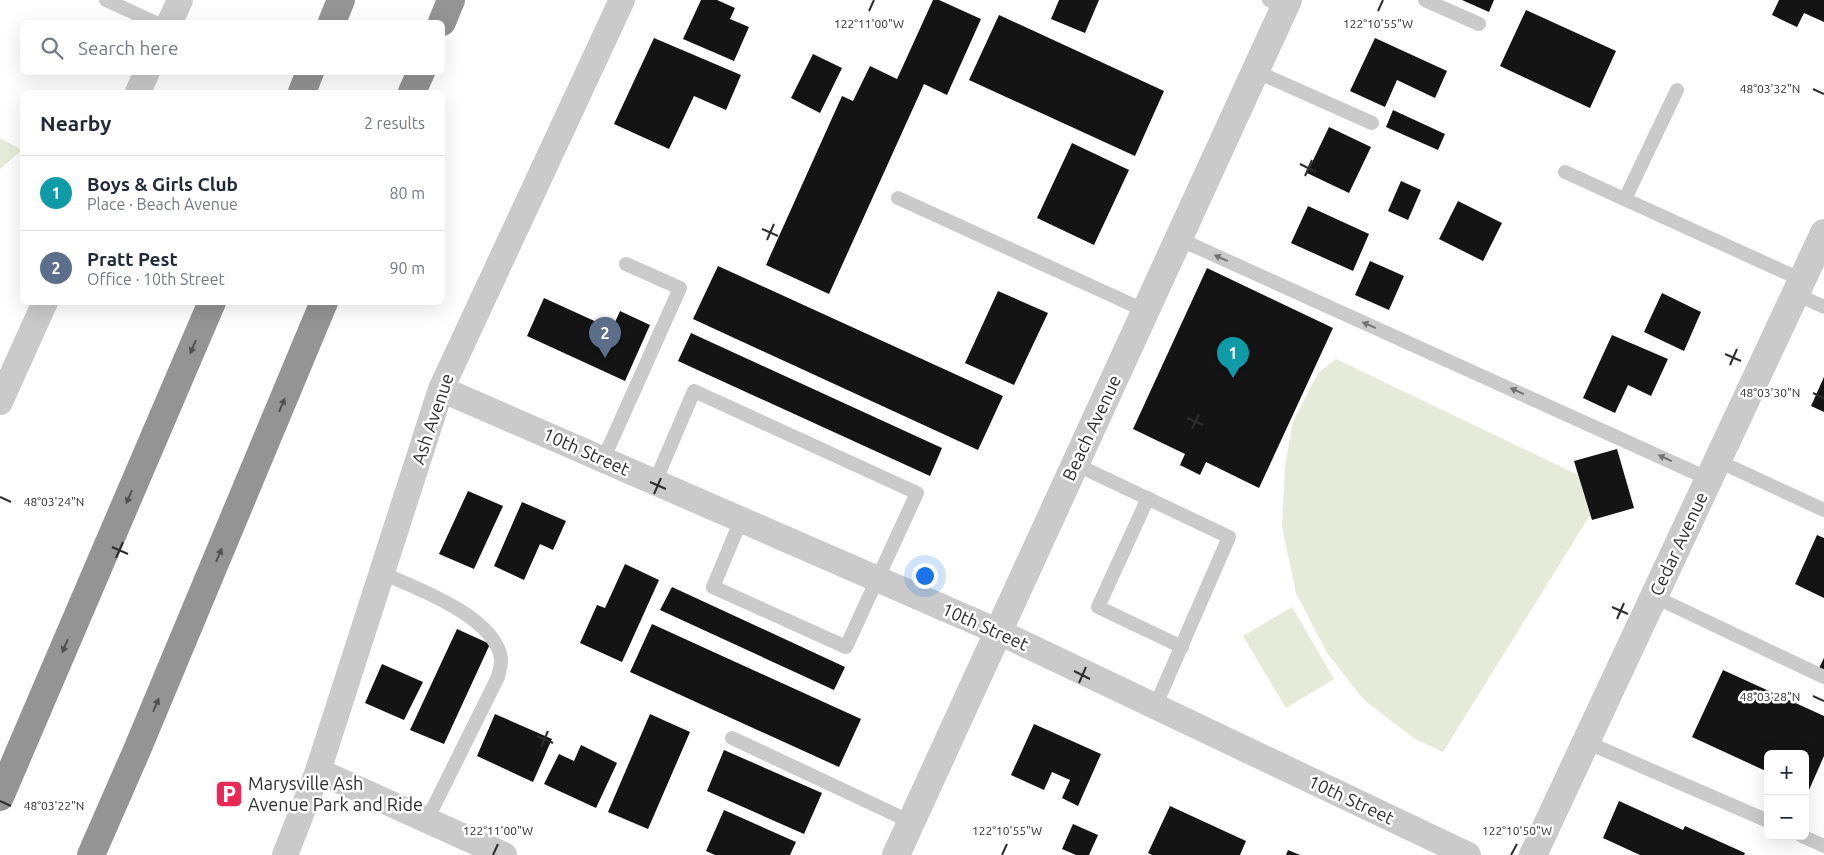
<!DOCTYPE html>
<html lang="en">
<head>
<meta charset="utf-8">
<style>
	body { margin:0; font-family:Ubuntu,sans-serif; background:#f2f2f3; color:#1f2937 }
	.controls { position:absolute; right:15px; bottom:15px; display:grid; overflow:hidden; border-radius:8px; box-shadow:0 5px 20px #0002 }
	.controls button { width:45px; height:45px; display:grid; place-items:center; padding:0; border:0; border-bottom:1px solid #e0e1e3; background:#fff; color:#1f2937; font:25px sans-serif }
	.you { position:absolute; left:924px; top:575px; width:18px; height:18px; margin:-12px; border:4px solid #fff; border-radius:50%; background:#1a73e8; box-shadow:0 0 0 8px #1a73e833 }
	.badge { display:grid; place-items:center; width:32px; height:32px; border-radius:50%; background:#1a73e8; color:#fff; font-size:16px; font-weight:700 }
	.pin { position:absolute; translate:-50% -41px; filter:drop-shadow(0 1px 2px #0008) }
	.pin::after { content:''; position:absolute; top:26px; width:18px; height:15px; background:inherit; clip-path:polygon(0 0,100% 0,50% 100%) }
	.list { margin:0; padding:0; list-style:none }
	h2 { display:flex; justify-content:space-between; align-items:center; height:65px; margin:0; padding:0 20px; font-size:21px }
	h2 small { font-size:16px; font-weight:400; color:#747a83 }
	.list li { display:grid; grid-template-columns:32px 1fr auto; gap:15px; align-items:center; box-sizing:border-box; height:75px; padding:0 20px; border-top:1px solid #e0e1e3 }
	.list b { display:block; font-size:19px; white-space:nowrap }
	.list p { margin:0; font-size:16px; white-space:nowrap; color:#747a83 }
	.list em { font-size:16px; font-style:normal; color:#747a83 }
	.icon { flex:none; width:28px; height:28px; fill:none; stroke:currentColor; stroke-width:2; stroke-linecap:round; stroke-linejoin:round }
	.map { position:relative; flex:none; width:1824px; height:855px; overflow:hidden }
	.search { position:absolute; background:#fff; box-shadow:0 5px 20px #0002; left:20px; top:20px; width:425px; height:55px; display:flex; align-items:center; gap:12px; box-sizing:border-box; padding:0 18px; border-radius:8px; color:#747a83; font-size:19px }
	.panel { position:absolute; background:#fff; box-shadow:0 5px 20px #0002; left:20px; top:90px; width:425px; height:215px; border-radius:8px }
	.map>svg:first-child { display:block }
	.green { fill:#e6ebd9 }
	.building { fill:#141414 }
	.lines { fill:none; stroke-linecap:round; stroke-linejoin:round }
	.service { stroke:#cacaca; stroke-width:14 }
	.minor { stroke:#cacaca; stroke-width:26 }
	.tertiary { stroke:#cacaca; stroke-width:28 }
	.motorway { stroke:#949494; stroke-width:28 }
	.oneway { fill:#747474 }
	.oneway2 { fill:#515151 }
	.ticks { fill:none; stroke:#2d2d2d; stroke-width:2 }
	.labels { text-anchor:middle; stroke-width:5; stroke-linejoin:round; paint-order:stroke }
	.street-label { font-size:18px; fill:#2d2d2d; stroke:#fff }
	.poi-label { font-size:18px; fill:#2d2d2d; stroke:#fff; text-anchor:start }
	.ticks-label { font-size:12px; text-anchor:middle; fill:#2d2d2d; stroke:#fff; stroke-width:5; stroke-linejoin:round; paint-order:stroke }
</style>
</head>
<body>
<div class="map">
<svg width="1824" height="855" viewBox="0 0 1824 855">
	<rect width="100%" height="100%" fill="#fff"/>
	<path class="green" d="M 0,138 L 22,150 L 0,169 Z
		M 1336,359 L 1578,475 L 1590,515 L 1443,752 L 1415,739 L 1364,700 L 1327,653 L 1296,593 L 1282,527 L 1285,466 L 1293,422 L 1318,373 Z
		M 1292,607 L 1334,679 L 1286,708 L 1243,636 Z"/>
	<path class="building" d="M 701,0 L 717,0 L 735,8 L 730,19 L 749,27 L 734,61 L 683,39 Z
		M 933,0 L 939,0 L 981,19 L 947,95 L 924,84 L 829,294 L 766,265 L 842,96 L 853,101 L 870,66 L 897,79 Z
		M 1059,0 L 1099,0 L 1085,33 L 1051,19 Z
		M 1462,0 L 1494,0 L 1489,12 Z
		M 1779,0 L 1824,0 L 1824,22 L 1804,13 L 1797,27 L 1772,15 Z
		M 1526,10 L 1616,51 L 1590,108 L 1500,66 Z
		M 999,15 L 1164,91 L 1135,156 L 969,80 Z
		M 654,38 L 741,75 L 726,110 L 694,96 L 669,149 L 614,124 Z
		M 1375,38 L 1447,71 L 1435,98 L 1397,80 L 1385,107 L 1350,91 Z
		M 813,54 L 842,68 L 820,113 L 791,98 Z
		M 1393,110 L 1445,134 L 1438,150 L 1386,127 Z
		M 1329,127 L 1371,147 L 1349,193 L 1307,173 Z
		M 1072,143 L 1129,170 L 1094,245 L 1037,218 Z
		M 1401,181 L 1421,190 L 1408,220 L 1388,211 Z
		M 1458,201 L 1502,223 L 1483,261 L 1439,239 Z
		M 1308,206 L 1369,234 L 1353,271 L 1291,243 Z
		M 1370,261 L 1404,276 L 1389,310 L 1355,295 Z
		M 718,266 L 1003,396 L 978,450 L 693,319 Z
		M 1207,268 L 1333,328 L 1259,488 L 1206,462 L 1200,475 L 1180,465 L 1185,454 L 1133,429 Z
		M 998,291 L 1048,313 L 1014,385 L 965,363 Z
		M 1662,293 L 1701,312 L 1684,351 L 1644,332 Z
		M 544,298 L 612,329 L 620,311 L 650,325 L 625,381 L 527,336 Z
		M 691,333 L 942,448 L 930,476 L 678,361 Z
		M 1612,335 L 1668,359 L 1651,396 L 1628,385 L 1615,413 L 1583,398 Z
		M 1824,377 L 1824,412 L 1811,406 Z
		M 1617,449 L 1634,508 L 1592,520 L 1574,461 Z
		M 468,491 L 503,506 L 474,569 L 439,554 Z
		M 522,502 L 566,521 L 553,550 L 540,544 L 524,580 L 494,566 Z
		M 1817,535 L 1824,538 L 1824,598 L 1795,584 Z
		M 625,564 L 659,580 L 622,662 L 580,643 L 597,605 L 605,608 Z
		M 672,587 L 845,667 L 834,690 L 660,610 Z
		M 652,624 L 861,719 L 839,767 L 630,672 Z
		M 457,629 L 490,644 L 444,744 L 410,730 Z
		M 1824,658 L 1824,675 L 1817,672 Z
		M 382,664 L 423,682 L 404,720 L 365,703 Z
		M 1723,670 L 1824,716 L 1824,756 L 1809,790 L 1805,789 L 1805,754 L 1768,754 L 1768,772 L 1692,737 Z
		M 495,714 L 552,739 L 533,782 L 477,756 Z
		M 650,714 L 690,732 L 648,829 L 608,812 Z
		M 1034,724 L 1101,754 L 1078,806 L 1062,798 L 1070,780 L 1052,772 L 1044,790 L 1011,775 Z
		M 581,745 L 617,763 L 596,808 L 544,784 L 559,754 L 574,761 Z
		M 724,750 L 822,793 L 804,834 L 707,791 Z
		M 1619,801 L 1683,830 L 1685,826 L 1745,853 L 1744,855 L 1640,855 L 1603,838 Z
		M 1170,806 L 1246,841 L 1240,855 L 1152,855 L 1148,853 Z
		M 724,810 L 796,842 L 790,855 L 715,855 L 706,851 Z
		M 1073,824 L 1098,835 L 1089,855 L 1076,855 L 1062,849 Z
		M 1288,850 L 1300,855 L 1286,855 Z"/>
	<g class="lines">
		<path class="service" d="M 106,0 L 154,22
			M 1269,0 L 1284,8
			M 1425,0 L 1479,24
			M 1255,71 L 1372,123
			M 1565,172 L 1802,280
			M 898,198 L 1146,311
			M 1625,199 L 1677,90
			M 1179,239 L 1709,479
			M 1796,294 L 1824,307
			M 603,460 L 680,288 L 626,264
			M 1718,461 L 1824,510
			M 1075,464 L 1229,537 L 1155,707
			M 655,482 L 694,391 L 917,493 L 846,647 L 713,587 L 741,520
			M 1148,498 L 1098,607 L 1182,647
			M 382,573 C 416,588 494,616 501,658 C 502,664 499,671 498,677 L 427,820
			M 1653,596 L 1824,677
			M 732,738 L 911,822
			M 1586,742 L 1768,821
			M 1802,836 L 1824,846"/>
		<path class="minor" d="M 170,22 L 180,0
			M 138,92 L 147,72
			M 441,389 L 999,632 L 1468,855
			M 0,402 L 45,302
			M 318,771 L 504,855
			M 285,855 L 318,771 L 441,389 L 622,0"/>
		<path class="tertiary" d="M 896,855 L 1288,0
			M 1533,855 L 1824,233"/>
		<path class="motorway" d="M 332,22 L 341,0
			M 442,22 L 451,0
			M 302,92 L 310,72
			M 412,92 L 421,72
			M 0,797 L 212,302
			M 91,855 L 137,750 L 324,302"/>
	</g>
	<defs><path id="oneway-solid" d="M-6-.8H1V-3.2L6.5 0L1 3.2V.8H-6Z" transform="scale(1.25)"/></defs>
	<g class="oneway">
		<use href="#oneway-solid" transform="translate(1221 258) rotate(-156)"/>
		<use href="#oneway-solid" transform="translate(1369 325) rotate(-156)"/>
		<use href="#oneway-solid" transform="translate(1517 391) rotate(-156)"/>
		<use href="#oneway-solid" transform="translate(1665 458) rotate(-156)"/>
	</g>
	<g class="oneway2">
		<use href="#oneway-solid" transform="translate(193 347) rotate(113)"/>
		<use href="#oneway-solid" transform="translate(282 405) rotate(-67)"/>
		<use href="#oneway-solid" transform="translate(129 497) rotate(113)"/>
		<use href="#oneway-solid" transform="translate(219 555) rotate(-67)"/>
		<use href="#oneway-solid" transform="translate(65 646) rotate(113)"/>
		<use href="#oneway-solid" transform="translate(156 705) rotate(-67)"/>
	</g>
	<path class="ticks" d="M 869,11 L 874,0M 1378,11 L 1383,0M 1813,89 L 1824,94M 1300,164 L 1316,172M 1305,176 L 1312,160M 762,229 L 778,236M 767,240 L 774,224M 1725,354 L 1741,361M 1730,365 L 1737,349M 1813,393 L 1824,398M 1187,418 L 1203,425M 1192,429 L 1199,414M 650,482 L 666,489M 654,494 L 661,478M 0,497 L 11,502M 112,547 L 128,554M 116,558 L 123,542M 1612,607 L 1628,614M 1617,619 L 1624,603M 1074,671 L 1090,679M 1079,683 L 1086,667M 1813,696 L 1824,701M 537,736 L 553,743M 541,747 L 548,731M 0,801 L 11,806M 493,855 L 498,844M 1002,855 L 1007,844M 1511,855 L 1517,844"/>
	<defs>
		<g id="parking-square" transform="scale(1.4375)"><rect x="-9" y="-9" width="18" height="18" rx="4" fill="#eb2854" stroke="#fff"/><path d="M-3.5-5.5H1a3.5 3.5 0 0 1 0 7H-1V5.5H-3.5ZM-1-3.4V-.6H.8a1.4 1.4 0 0 0 0-2.8Z" fill="#fff"/></g>
	</defs>
	<g fill-rule="evenodd">
		<use href="#parking-square" x="229" y="794"/>
	</g>
	<g class="labels">
		<g class="street-label">
			<text transform="translate(433 419) rotate(-71)" y="6">Ash Avenue</text>
			<text transform="translate(1092 428) rotate(-65)" y="6">Beach Avenue</text>
			<text transform="translate(586 452) rotate(24)" y="6">10th Street</text>
			<text transform="translate(1679 544) rotate(-65)" y="6">Cedar Avenue</text>
			<text transform="translate(985 627) rotate(24)" y="6">10th Street</text>
			<text transform="translate(1351 800) rotate(25)" y="6">10th Street</text>
		</g>
		<g class="poi-label">
			<text x="248" y="790">Marysville Ash<tspan x="248" dy="21">Avenue Park and Ride</tspan></text>
		</g>
	</g>
	<g class="ticks-label">
		<text x="869" y="28">122°11'00"W</text>
		<text x="1378" y="28">122°10'55"W</text>
		<text x="1770" y="93">48°03'32"N</text>
		<text x="1770" y="397">48°03'30"N</text>
		<text x="54" y="506">48°03'24"N</text>
		<text x="1770" y="701">48°03'28"N</text>
		<text x="54" y="810">48°03'22"N</text>
		<text x="498" y="835">122°11'00"W</text>
		<text x="1007" y="835">122°10'55"W</text>
		<text x="1517" y="835">122°10'50"W</text>
	</g>
</svg>
<div class="controls">
<button>+</button>
<button>−</button>
</div>
<div class="you"></div>
<div class="pin badge" style="left:1233px;top:378px;background:#0f9aa8">1</div>
<div class="pin badge" style="left:605px;top:358px;background:#5c6f8a">2</div>
<div class="search"><svg class="icon" aria-label="search" viewBox="0 0 24 24"><circle cx="10" cy="10" r="6"/><path d="M15 15l6 6"/></svg>Search here</div>
<section class="panel">
<h2>Nearby<small>2 results</small></h2>
<ul class="list">
<li><span class="badge" style="background:#0f9aa8">1</span><div><b>Boys &amp; Girls Club</b><p>Place · Beach Avenue</p></div><em>80 m</em></li>
<li><span class="badge" style="background:#5c6f8a">2</span><div><b>Pratt Pest</b><p>Office · 10th Street</p></div><em>90 m</em></li>
</ul>
</section>
</div>
</body>
</html>
